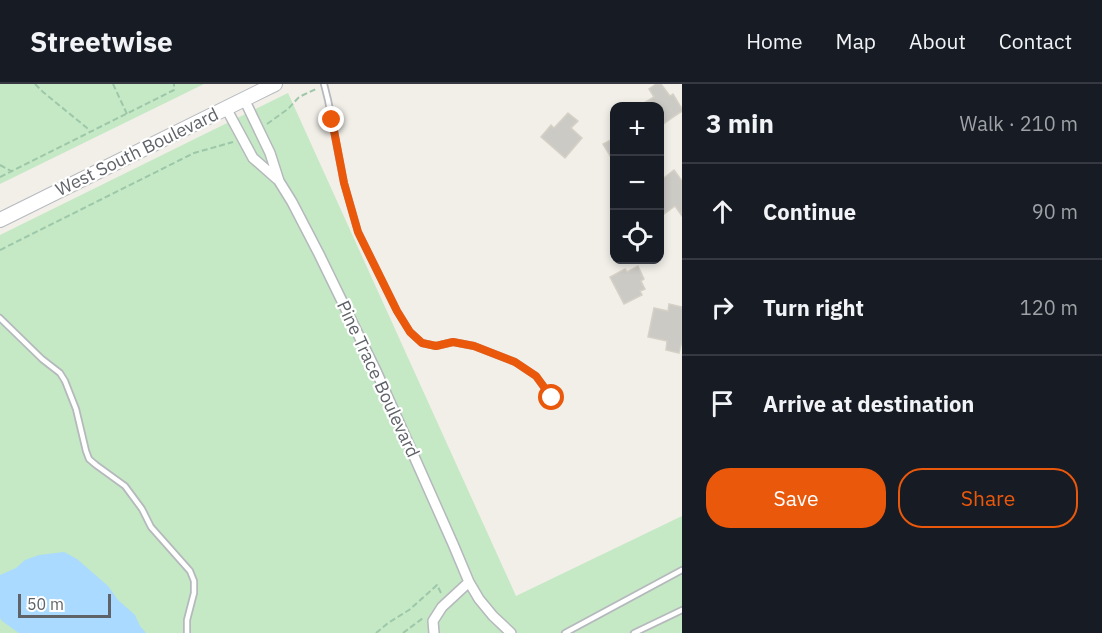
<!DOCTYPE html>
<html lang="en">
<head>
<meta charset="utf-8">
<style>
	body { margin:0; font-family:"IBM Plex Sans",sans-serif; background:#20242c; color:#f1f3f6 }
	.controls { position:absolute; right:18px; top:18px; display:grid; overflow:hidden; border-radius:12px; box-shadow:0 3px 9px #0003 }
	.controls button { width:54px; height:54px; display:grid; place-items:center; padding:0; border:0; border-bottom:2px solid #363941; background:#171b24; color:#f1f3f6; font:30px sans-serif }
	.scale { position:absolute; left:18px; bottom:15px; width:93px; box-sizing:border-box; padding-left:6px; border:3px solid #5f6368; border-top:0; font-size:16px; line-height:21px; white-space:nowrap; color:#5f6368; -webkit-text-stroke:4px #fff; paint-order:stroke }
	.stop { position:absolute; width:18px; height:18px; margin:-14px; border:4px solid #ea580c; border-radius:50%; background:#fff }
	.stop.end { background:#ea580c; border-color:#fff; box-shadow:0 2px 6px #0008 }
	.list { margin:0; padding:0; list-style:none }
	h2 { display:flex; justify-content:space-between; align-items:center; height:78px; margin:0; padding:0 24px; font-size:26px }
	h2 small { font-size:20px; font-weight:400; color:#9ea1a6 }
	.list li { display:grid; grid-template-columns:39px 1fr auto; gap:18px; align-items:center; box-sizing:border-box; height:96px; padding:0 24px; border-top:2px solid #363941 }
	.list b { display:block; font-size:22px; white-space:nowrap }
	.list em { font-size:20px; font-style:normal; color:#9ea1a6 }
	.actions { display:flex; gap:12px; padding:18px 24px }
	.actions a { flex:1; padding:14px 0; border:2px solid #ea580c; border-radius:24px; text-align:center; font-size:21px; color:#ea580c }
	.actions .main { background:#ea580c; color:#fff }
	.icon { flex:none; width:33px; height:33px; fill:none; stroke:currentColor; stroke-width:2; stroke-linecap:round; stroke-linejoin:round }
	.map { position:relative; flex:none; width:682px; height:549px; overflow:hidden }
	header { display:flex; align-items:center; gap:36px; box-sizing:border-box; height:84px; padding:0 30px; background:#171b24; border-bottom:2px solid #363941 }
	header strong { font-size:28px }
	nav { display:flex; gap:33px; margin-inline-start:auto; font-size:21px }
	main { display:flex }
	aside { flex:1; background:#171b24 }
	.map>svg:first-child { display:block }
	.green { fill:#c5e8c5 }
	.water { fill:#aadaff }
	.building { fill:#cccac5; stroke:#d6d1c6; stroke-width:1.5 }
	.lines { fill:none; stroke-linecap:round; stroke-linejoin:round }
	.service-casing { stroke:#b5b8bc; stroke-width:8 }
	.minor-casing { stroke:#b5b8bc; stroke-width:12 }
	.secondary-casing { stroke:#b6babf; stroke-width:16 }
	.path { stroke:#9cc7a9; stroke-width:2; stroke-dasharray:6 3; stroke-linecap:butt }
	.service { stroke:#fff; stroke-width:4.5 }
	.minor { stroke:#fff; stroke-width:9 }
	.secondary { stroke:#fff; stroke-width:14 }
	.route { stroke:#ea580c; stroke-width:8 }
	.labels { text-anchor:middle; stroke-width:4.5; stroke-linejoin:round; paint-order:stroke }
	.street-label { font-size:18px; fill:#5f6368; stroke:#fff }
</style>
</head>
<body>
<header>
<strong>Streetwise</strong>
<nav><a>Home</a><a>Map</a><a>About</a><a>Contact</a></nav>
</header>
<main>
<div class="map">
<svg width="682" height="549" viewBox="0 0 682 549">
	<rect width="100%" height="100%" fill="#f1efe8"/>
	<path class="green" d="M 0,0 L 204,0 L 0,100 Z
		M 288,9 L 516,512 L 682,432 L 682,549 L 0,549 L 0,151 Z"/>
	<path class="water" d="M 64,468 L 77,475 L 108,502 L 118,516 L 135,531 L 140,542 L 146,549 L 19,549 L 2,537 L 0,534 L 0,491 L 16,484 L 25,476 L 39,471 Z"/>
	<path class="building" d="M 656,0 L 661,0 L 670,12 L 673,10 L 682,25 L 682,27 L 660,42 L 660,22 L 639,22 L 654,13 L 649,5 Z
		M 568,29 L 578,37 L 571,44 L 582,54 L 565,74 L 541,53 L 551,41 L 554,44 Z
		M 615,54 L 615,80 L 603,60 Z
		M 674,86 L 682,97 L 682,132 L 675,122 L 660,133 L 660,97 Z
		M 638,182 L 644,195 L 641,197 L 645,205 L 640,207 L 642,211 L 624,220 L 610,193 L 625,185 L 627,188 Z
		M 669,220 L 682,223 L 682,257 L 679,269 L 666,266 L 667,257 L 648,253 L 654,224 L 668,227 Z"/>
	<g class="lines">
		<g class="service-casing">
			<path id="service" d="M 324,0 L 328,16 L 344,99 L 358,148 L 397,227 L 410,248 L 422,259 L 436,262 L 453,258 L 474,262 L 515,278 L 536,292 L 552,314
				M 0,234 L 42,275 L 60,289 L 65,297 L 76,325 L 86,367 L 89,375 L 96,381 L 125,402 L 142,425 L 151,443 L 190,487 L 194,497 L 194,509 L 187,536 L 187,549
				M 565,549 L 682,486
				M 634,549 L 682,526"/>
		</g>
		<g class="minor-casing">
			<path id="minor" d="M 244,15 L 270,69 L 279,97 L 292,118 L 319,170 L 377,289 L 453,460 L 469,498 L 479,515 L 493,532 L 511,549
				M 226,24 L 253,74 L 277,95
				M 434,549 L 433,537 L 442,523 L 469,498"/>
		</g>
		<g class="secondary-casing">
			<path id="secondary" d="M 0,136 L 275,0"/>
		</g>
		<path class="path" d="M 35,0 L 43,8 L 87,44 L 90,48
			M 113,0 L 127,30
			M 267,40 L 288,25 L 299,13 L 316,5
			M 0,81 L 11,87
			M 0,93 L 174,6 L 174,0
			M 0,166 L 194,69 L 233,58
			M 376,549 L 388,539 L 409,526 L 437,501 L 441,509
			M 403,549 L 423,534"/>
		<use href="#service" class="service"/>
		<use href="#minor" class="minor"/>
		<use href="#secondary" class="secondary"/>
	</g>
	<g class="lines">
		<path class="route" d="M 332,36 L 344,99 L 358,148 L 397,227 L 410,248 L 422,259 L 436,262 L 453,258 L 474,262 L 515,278 L 536,292 L 552,314"/>
	</g>
	<g class="labels">
		<g class="street-label">
			<text transform="translate(137 68) rotate(-26)" y="6">West South Boulevard</text>
			<text transform="translate(378 295) rotate(65)" y="6">Pine Trace Boulevard</text>
		</g>
	</g>
</svg>
<div class="controls">
<button>+</button>
<button>−</button>
<button><svg class="icon" aria-label="locate" viewBox="0 0 24 24"><circle cx="12" cy="12" r="6"/><path d="M12 2v4M12 18v4M2 12h4M18 12h4"/></svg></button>
</div>
<div class="scale">50 m</div>
<div class="stop" style="left:552px;top:314px"></div>
<div class="stop end" style="left:332px;top:36px"></div>
</div>
<aside>
<h2>3 min<small>Walk · 210 m</small></h2>
<ul class="list">
<li><svg class="icon" aria-label="ahead" viewBox="0 0 24 24"><path d="M12 20V5M6 11l6-6 6 6"/></svg><div><b>Continue</b></div><em>90 m</em></li>
<li><svg class="icon" aria-label="right" viewBox="0 0 24 24"><path d="M7 20v-9h11M14 6l5 5-5 5"/></svg><div><b>Turn right</b></div><em>120 m</em></li>
<li><svg class="icon" aria-label="arrive" viewBox="0 0 24 24"><path d="M6 21V4h12l-3 4 3 4H6"/></svg><div><b>Arrive at destination</b></div></li>
</ul>
<div class="actions"><a class="main">Save</a><a>Share</a></div>
</aside>
</main>
</body>
</html>
